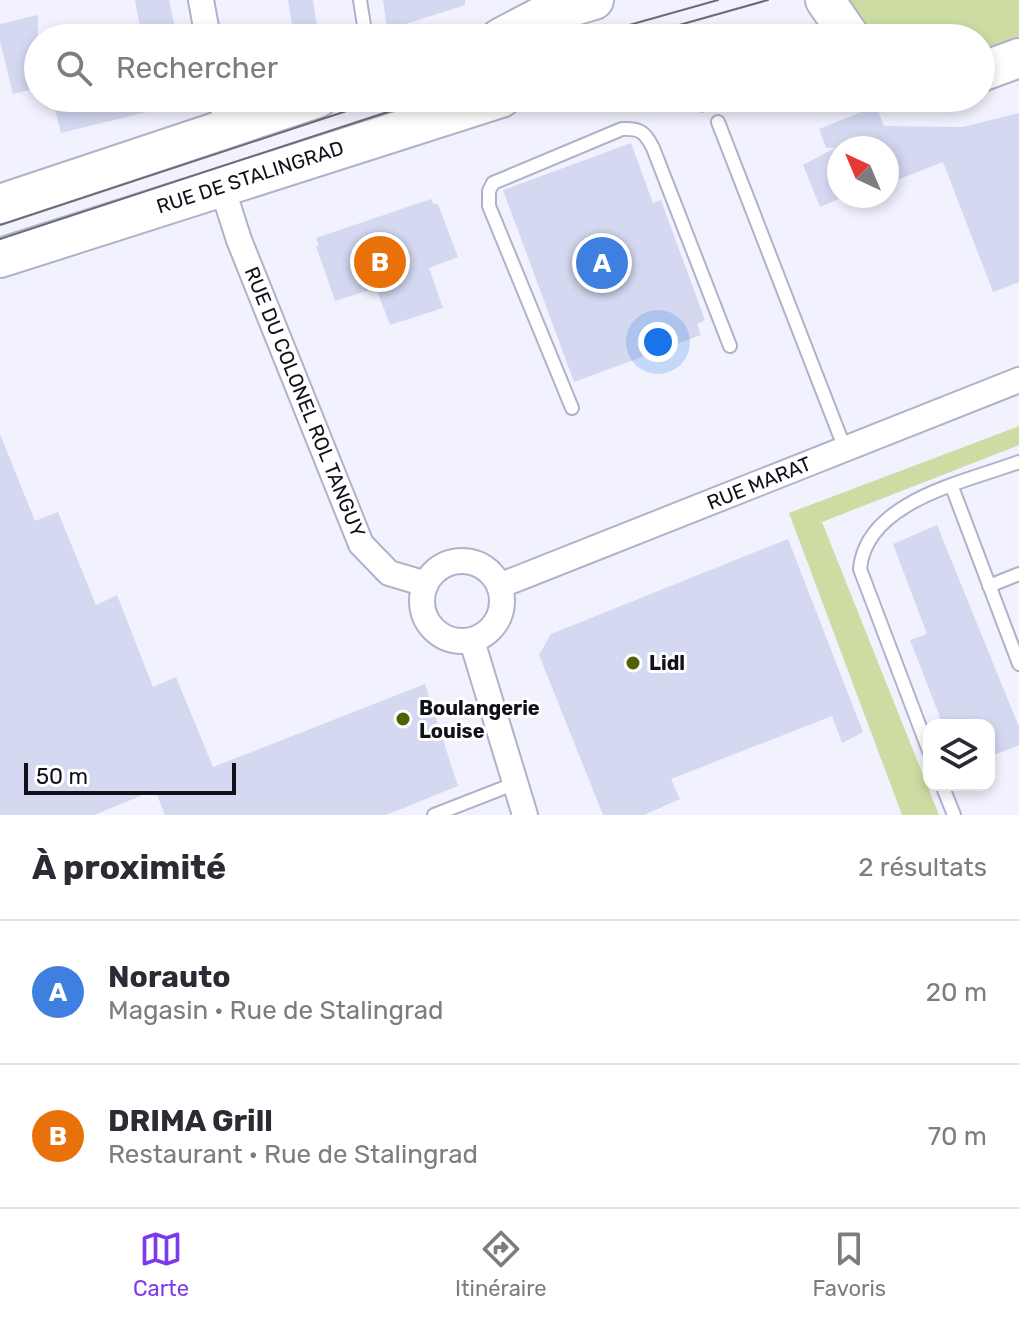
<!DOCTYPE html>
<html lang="fr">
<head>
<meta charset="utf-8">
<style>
	body { margin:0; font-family:Rubik,sans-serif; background:#f2f2f3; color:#2b2b33 }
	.controls { position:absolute; right:24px; bottom:24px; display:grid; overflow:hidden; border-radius:16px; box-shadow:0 4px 12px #0003 }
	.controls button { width:72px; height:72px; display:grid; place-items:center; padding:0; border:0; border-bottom:2px solid #e1e1e2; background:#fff; color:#2b2b33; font:40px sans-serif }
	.compass { position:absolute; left:827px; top:136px; width:72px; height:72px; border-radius:50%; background:#fff; box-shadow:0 4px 12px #0003; rotate:316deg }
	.scale { position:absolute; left:24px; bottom:20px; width:212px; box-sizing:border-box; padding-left:8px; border:4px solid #101119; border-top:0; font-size:22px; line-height:28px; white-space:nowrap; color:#101119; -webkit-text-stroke:6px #fff; paint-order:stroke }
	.you { position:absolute; left:658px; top:342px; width:28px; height:28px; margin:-20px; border:6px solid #fff; border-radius:50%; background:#1a73e8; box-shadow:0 0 0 12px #1a73e833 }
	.badge { display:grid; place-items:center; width:52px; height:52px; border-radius:50%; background:#7c3aed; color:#fff; font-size:26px; font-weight:700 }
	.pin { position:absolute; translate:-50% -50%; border:4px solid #fff; box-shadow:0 2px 8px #0006 }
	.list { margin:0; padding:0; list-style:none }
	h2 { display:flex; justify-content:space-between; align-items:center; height:104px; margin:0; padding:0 32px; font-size:34px }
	h2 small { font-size:26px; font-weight:400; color:#7c7c81 }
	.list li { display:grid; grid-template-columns:52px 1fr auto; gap:24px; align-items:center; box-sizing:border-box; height:144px; padding:0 32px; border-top:2px solid #e1e1e2 }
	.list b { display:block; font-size:30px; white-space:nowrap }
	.list p { margin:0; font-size:26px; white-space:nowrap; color:#7c7c81 }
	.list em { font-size:26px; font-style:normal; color:#7c7c81 }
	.icon { flex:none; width:44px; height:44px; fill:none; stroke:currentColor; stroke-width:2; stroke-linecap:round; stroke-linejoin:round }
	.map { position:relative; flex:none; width:1019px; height:815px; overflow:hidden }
	.search { position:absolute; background:#fff; box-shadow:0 4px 12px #0003; left:24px; right:24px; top:24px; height:88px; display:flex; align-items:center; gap:20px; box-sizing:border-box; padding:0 28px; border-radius:44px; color:#7c7c81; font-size:30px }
	.sheet { height:392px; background:#fff }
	nav { display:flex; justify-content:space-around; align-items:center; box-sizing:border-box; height:112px; border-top:2px solid #e1e1e2; background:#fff; font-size:22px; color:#7c7c81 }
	nav a { display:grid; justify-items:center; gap:4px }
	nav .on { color:#7c3aed }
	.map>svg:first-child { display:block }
	.green { fill:#ccdca2 }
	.building { fill:#d4d8f1 }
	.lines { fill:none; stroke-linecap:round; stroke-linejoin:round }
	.service-casing { stroke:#afb2cb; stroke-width:16 }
	.minor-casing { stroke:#afb2cb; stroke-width:28 }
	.primary-casing { stroke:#afb2cb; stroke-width:42 }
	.path { stroke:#9d9ea8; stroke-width:5; stroke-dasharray:8 4; stroke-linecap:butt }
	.service { stroke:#fff; stroke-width:12 }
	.minor { stroke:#fff; stroke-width:24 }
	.primary { stroke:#fff; stroke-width:38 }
	.tram { stroke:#6b6c75; stroke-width:2 }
	.poi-dot { fill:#506004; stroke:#fff; stroke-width:3 }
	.labels { text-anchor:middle; stroke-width:6; stroke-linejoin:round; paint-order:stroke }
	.street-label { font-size:20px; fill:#101119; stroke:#fff }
	.poi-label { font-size:20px; font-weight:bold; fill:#101119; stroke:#fff; text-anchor:start }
</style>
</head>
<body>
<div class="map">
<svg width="1019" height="815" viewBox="0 0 1019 815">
	<rect width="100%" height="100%" fill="#f1f2fd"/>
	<path class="green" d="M 843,0 L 1019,0 L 1019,42 L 981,58 L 981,38 L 877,38 Z
		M 1019,426 L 1019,445 L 822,522 L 939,815 L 902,815 L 789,513 Z"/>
	<path class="building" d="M 135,0 L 169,0 L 177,38 L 142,38 Z
		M 288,0 L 313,0 L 319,38 L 294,38 Z
		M 383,0 L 465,0 L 465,5 L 387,30 Z
		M 38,15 L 38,88 L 13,94 L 0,41 L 0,24 Z
		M 52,98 L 170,98 L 171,106 L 61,133 Z
		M 876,106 L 884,126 L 962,127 L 1019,113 L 1019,282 L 993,292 L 943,162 L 887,184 L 887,148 L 839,148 L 839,199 L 820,207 L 803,165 L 835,148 L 826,148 L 819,129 Z
		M 631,143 L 653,203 L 661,200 L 705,320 L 697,324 L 701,335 L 574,382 L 503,190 Z
		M 431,199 L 434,204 L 438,204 L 458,257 L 429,268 L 443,308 L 390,325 L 376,288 L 335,301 L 316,246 L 319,246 L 316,238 Z
		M 0,434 L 35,521 L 58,512 L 96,605 L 117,595 L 153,687 L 176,677 L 213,767 L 425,684 L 458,786 L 386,815 L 165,815 L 155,790 L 94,815 L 0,815 Z
		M 937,525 L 1019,727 L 1019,745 L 989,757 L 989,725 L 943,725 L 910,640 L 927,634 L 893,544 Z
		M 788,539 L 863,732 L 842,743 L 832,716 L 671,779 L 680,799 L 644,815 L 603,815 L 539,655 L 551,634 Z"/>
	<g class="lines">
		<g class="service-casing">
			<path id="service" d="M 360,0 L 366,38
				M 718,122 L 845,449
				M 572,408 L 489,206 L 489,191 L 493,183 L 622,129 C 640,128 645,132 653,148 L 730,346
				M 952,487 L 1019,664
				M 989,586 L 1019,574
				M 929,751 L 860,569 C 866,501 965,482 1019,462
				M 942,785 L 954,815
				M 434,815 L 516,783"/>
		</g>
		<g class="minor-casing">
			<path id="minor" d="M 201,0 L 208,38
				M 221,98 L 227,128
				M 222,187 L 239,240 L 361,544 L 389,573 L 426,584
				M422 601a40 40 0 1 1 80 0a40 40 0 1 1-80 0Z
				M 499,586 L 1019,380
				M 472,641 L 525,815"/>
		</g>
		<g class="primary-casing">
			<path id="primary" d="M 825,0 L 851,38
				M 500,38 L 544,15 L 594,0
				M 981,72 L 1019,58
				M 0,204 L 318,98
				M 0,258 L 501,98"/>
		</g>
		<path class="path" d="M 698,98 L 704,112
			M 913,98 L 964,99
			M 531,107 L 596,98"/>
		<use href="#service" class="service"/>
		<use href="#minor" class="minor"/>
		<use href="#primary" class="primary"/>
		<path class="tram" d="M 583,38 L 718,0
			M 633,38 L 768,0
			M 0,225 L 386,98
			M 0,239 L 430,98"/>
	</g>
	<g class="poi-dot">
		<circle cx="633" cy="663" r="8"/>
		<circle cx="403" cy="719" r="8"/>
	</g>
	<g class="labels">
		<g class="street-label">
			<text transform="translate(250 177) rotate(-18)" y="7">RUE DE STALINGRAD</text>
			<text transform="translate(305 402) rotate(68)" y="7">RUE DU COLONEL ROL TANGUY</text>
			<text transform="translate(759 483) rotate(-22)" y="7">RUE MARAT</text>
		</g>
		<g class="poi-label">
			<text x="649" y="670">Lidl</text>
			<text x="419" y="715">Boulangerie<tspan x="419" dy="23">Louise</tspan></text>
		</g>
	</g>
</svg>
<div class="controls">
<button><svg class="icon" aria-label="layers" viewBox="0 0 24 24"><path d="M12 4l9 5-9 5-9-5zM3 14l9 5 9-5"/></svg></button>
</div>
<svg class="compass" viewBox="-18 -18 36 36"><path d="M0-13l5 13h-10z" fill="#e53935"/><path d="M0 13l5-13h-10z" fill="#7c7c81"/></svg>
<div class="scale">50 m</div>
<div class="you"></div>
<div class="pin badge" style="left:602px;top:263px;background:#3f7fe0">A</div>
<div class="pin badge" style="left:380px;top:262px;background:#e8710a">B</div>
<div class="search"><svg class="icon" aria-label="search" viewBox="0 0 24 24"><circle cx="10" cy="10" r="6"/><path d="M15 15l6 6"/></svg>Rechercher</div>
</div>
<section class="sheet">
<h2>À proximité<small>2 résultats</small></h2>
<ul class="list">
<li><span class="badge" style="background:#3f7fe0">A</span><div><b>Norauto</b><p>Magasin · Rue de Stalingrad</p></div><em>20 m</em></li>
<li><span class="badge" style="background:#e8710a">B</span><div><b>DRIMA Grill</b><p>Restaurant · Rue de Stalingrad</p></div><em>70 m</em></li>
</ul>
</section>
<nav>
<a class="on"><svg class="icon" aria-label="map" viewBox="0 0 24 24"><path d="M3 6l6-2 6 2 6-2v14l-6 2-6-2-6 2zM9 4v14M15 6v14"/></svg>Carte</a>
<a><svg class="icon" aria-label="directions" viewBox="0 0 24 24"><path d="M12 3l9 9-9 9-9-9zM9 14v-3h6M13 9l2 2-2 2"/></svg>Itinéraire</a>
<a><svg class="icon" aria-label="saved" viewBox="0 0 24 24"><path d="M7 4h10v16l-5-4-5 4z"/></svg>Favoris</a>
</nav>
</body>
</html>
